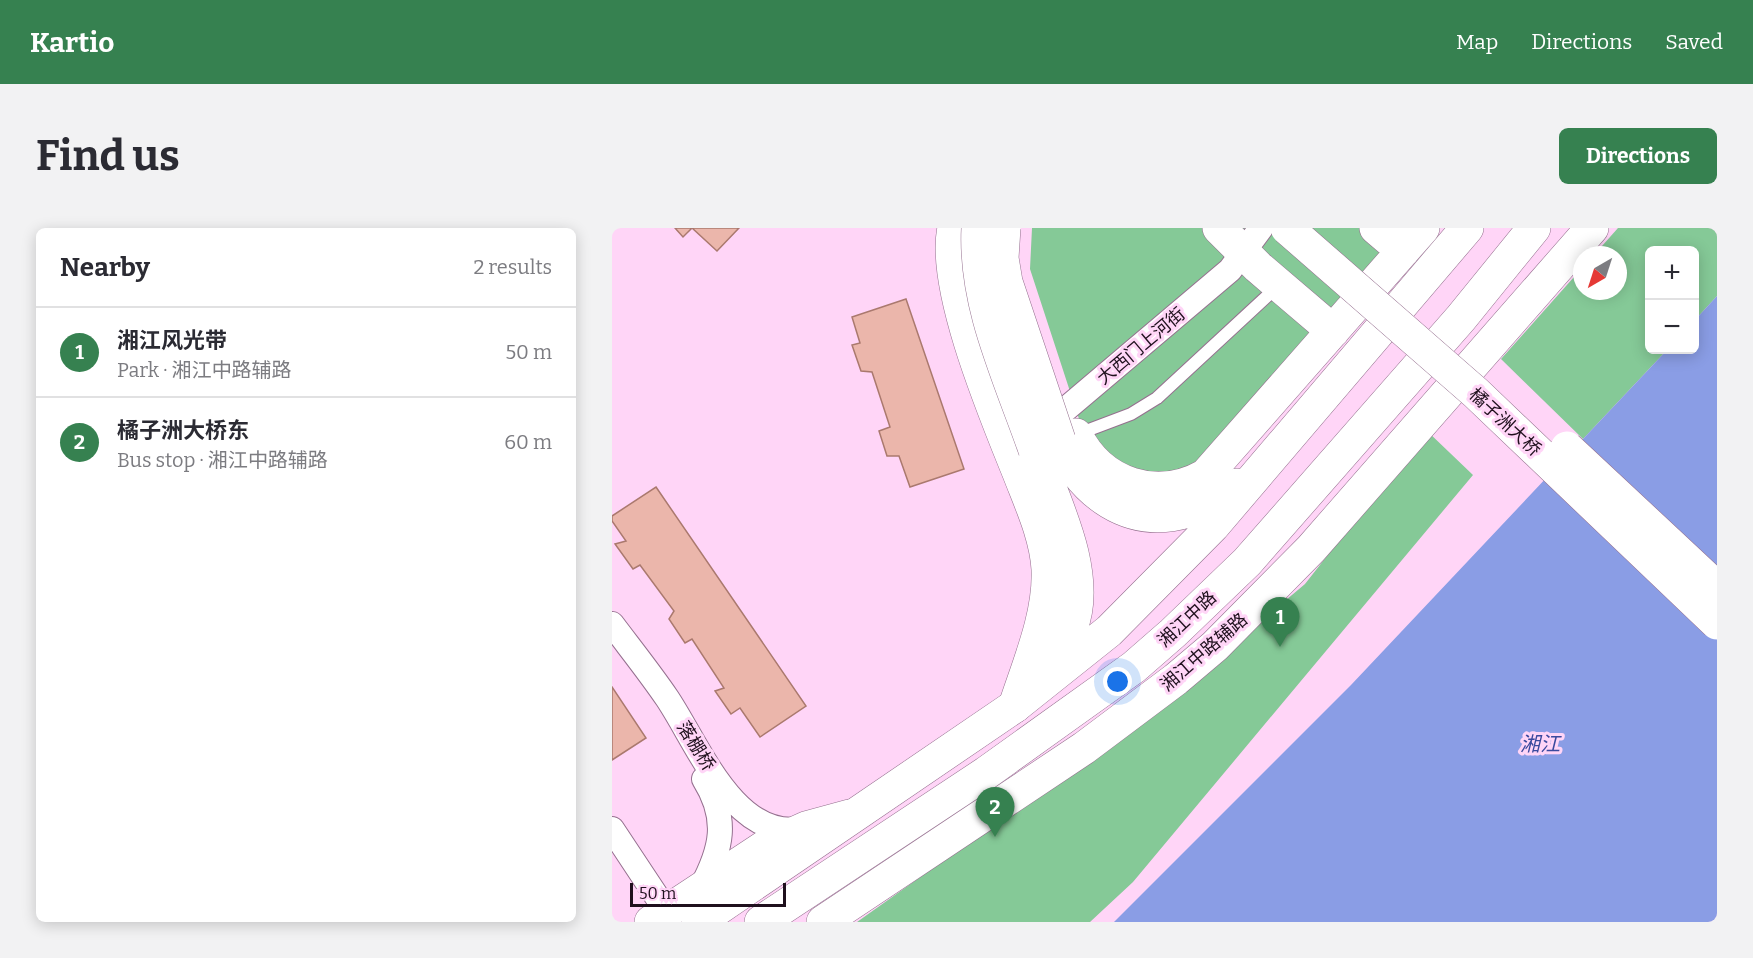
<!DOCTYPE html>
<html lang="en">
<head>
<meta charset="utf-8">
<style>
	body { margin:0; font-family:Bitter,"Noto Sans SC",serif; background:#f2f2f3; color:#2b2b33 }
	.controls { position:absolute; right:18px; top:18px; display:grid; overflow:hidden; border-radius:9px; box-shadow:0 3px 15px #0003 }
	.controls button { width:54px; height:54px; display:grid; place-items:center; padding:0; border:0; border-bottom:2px solid #e1e1e2; background:#fff; color:#2b2b33; font:30px sans-serif }
	.compass { position:absolute; left:961px; top:18px; width:54px; height:54px; border-radius:50%; background:#fff; box-shadow:0 3px 15px #0003; rotate:219deg }
	.scale { position:absolute; left:18px; bottom:15px; width:156px; box-sizing:border-box; padding-left:6px; border:3px solid #1f101d; border-top:0; font-size:16px; line-height:21px; white-space:nowrap; color:#1f101d; -webkit-text-stroke:4px #ffd5f7; paint-order:stroke }
	.you { position:absolute; left:506px; top:454px; width:21px; height:21px; margin:-15px; border:4px solid #fff; border-radius:50%; background:#1a73e8; box-shadow:0 0 0 9px #1a73e833 }
	.badge { display:grid; place-items:center; width:39px; height:39px; border-radius:50%; background:#368150; color:#fff; font-size:20px; font-weight:700 }
	.pin { position:absolute; translate:-50% -50px; filter:drop-shadow(0 2px 3px #0008) }
	.pin::after { content:''; position:absolute; top:32px; width:21px; height:18px; background:inherit; clip-path:polygon(0 0,100% 0,50% 100%) }
	.list { margin:0; padding:0; list-style:none }
	h2 { display:flex; justify-content:space-between; align-items:center; height:78px; margin:0; padding:0 24px; font-size:26px }
	h2 small { font-size:20px; font-weight:400; color:#7c7c81 }
	.list li { display:grid; grid-template-columns:39px 1fr auto; gap:18px; align-items:center; box-sizing:border-box; height:90px; padding:0 24px; border-top:2px solid #e1e1e2 }
	.list b { display:block; font-size:22px; white-space:nowrap }
	.list p { margin:0; font-size:20px; white-space:nowrap; color:#7c7c81 }
	.list em { font-size:20px; font-style:normal; color:#7c7c81 }
	.map { position:relative; flex:none; width:1105px; height:694px; overflow:hidden; border-radius:9px }
	header { display:flex; align-items:center; gap:36px; box-sizing:border-box; height:84px; padding:0 30px; background:#368150; color:#fff }
	header strong { font-size:28px }
	nav { display:flex; gap:33px; margin-inline-start:auto; font-size:21px }
	.intro { display:flex; align-items:center; justify-content:space-between; box-sizing:border-box; height:144px; padding:0 36px }
	h1 { margin:0; font-size:42px }
	.button { padding:15px 27px; border-radius:9px; background:#368150; color:#fff; font-size:21px; font-weight:700 }
	main { display:flex; gap:36px; padding:0 36px }
	aside { flex:1; background:#fff; border-radius:9px; box-shadow:0 3px 15px #0003 }
	.map>svg:first-child { display:block }
	.green { fill:#85c997 }
	.water { fill:#8a9de5 }
	.building { fill:#ebb6ab; stroke:#aa796e; stroke-width:1.5 }
	.lines { fill:none; stroke-linecap:round; stroke-linejoin:round }
	.lane-casing { stroke:#95708f; stroke-width:14 }
	.street-casing { stroke:#95708f; stroke-width:26 }
	.secondary-casing { stroke:#95708f; stroke-width:34 }
	.primary-casing { stroke:#95708f; stroke-width:34 }
	.lane { stroke:#fff; stroke-width:12 }
	.street { stroke:#fff; stroke-width:24 }
	.secondary { stroke:#fff; stroke-width:33 }
	.primary { stroke:#fff; stroke-width:33 }
	.primary-bridge-casing { stroke:#95708f; stroke-width:34; stroke-linecap:butt }
	.primary-bridge { stroke:#fff; stroke-width:33 }
	.labels { text-anchor:middle; stroke-width:6; stroke-linejoin:round; paint-order:stroke }
	.street-label { font-size:18px; fill:#1f101d; stroke:#ffd5f7 }
	.water-label { font-size:20px; font-style:italic; fill:#3a499e; stroke:#ffd5f7 }
</style>
</head>
<body>
<header>
<strong>Kartio</strong>
<nav><a>Map</a><a>Directions</a><a>Saved</a></nav>
</header>
<div class="intro"><h1>Find us</h1><a class="button">Directions</a></div>
<main>
<aside>
<h2>Nearby<small>2 results</small></h2>
<ul class="list">
<li><span class="badge">1</span><div><b>湘江风光带</b><p>Park · 湘江中路辅路</p></div><em>50 m</em></li>
<li><span class="badge">2</span><div><b>橘子洲大桥东</b><p>Bus stop · 湘江中路辅路</p></div><em>60 m</em></li>
</ul>
</aside>
<div class="map">
<svg width="1105" height="694" viewBox="0 0 1105 694">
	<rect width="100%" height="100%" fill="#ffd5f7"/>
	<path class="green" d="M 420,0 L 799,0 L 579,244 L 515,246 L 468,194 L 418,41 Z
		M 1006,0 L 1105,0 L 1105,68 L 1083,92 L 1082,22 L 1038,22 L 1038,122 L 1055,122 L 971,211 L 889,131 L 970,40 L 970,63 L 1006,63 L 1006,27 L 982,27 Z
		M 814,202 L 861,247 L 521,654 L 478,694 L 245,694 L 545,481 L 693,356 Z"/>
	<path class="water" d="M 1105,68 L 1105,694 L 502,694 L 739,457 L 1055,122 L 1082,122 L 1083,92 Z"/>
	<path class="building" d="M 63,0 L 127,0 L 105,23 L 80,0 L 71,9 Z
		M 294,71 L 352,241 L 298,259 L 287,228 L 275,228 L 267,203 L 278,199 L 260,144 L 249,143 L 240,117 L 248,115 L 240,89 Z
		M 44,259 L 194,478 L 148,509 L 128,480 L 119,486 L 103,463 L 112,460 L 80,411 L 73,415 L 57,391 L 62,383 L 28,337 L 21,341 L 3,316 L 14,313 L 0,293 L 0,288 Z
		M 0,459 L 34,510 L 0,532 Z"/>
	<g class="lines">
		<g class="lane-casing">
			<path id="lane" d="M 466,206 L 519,186 L 545,170 L 666,58"/>
		</g>
		<g class="street-casing">
			<path id="street" d="M 429,202 L 618,42 L 649,0
				M 0,396 C 18,420 38,445 55,470 C 86,516 122,612 189,601
				M 0,601 L 55,684
				M 89,660 C 110,621 117,591 92,551"/>
		</g>
		<g class="secondary-casing">
			<path id="secondary" d="M 342,0 C 329,58 384,188 407,245 C 419,276 434,308 436,341 C 438,387 417,435 403,478
				M 607,0 L 646,39 L 721,103
				M 764,0 L 791,23
				M 464,207 C 489,257 545,275 594,247 L 811,0
				M 39,694 L 154,618 L 194,600 L 238,588
				M 211,694 L 472,520 L 564,451 L 603,418 L 699,321 L 980,0"/>
		</g>
		<g class="primary-casing">
			<path id="primary" d="M 447,212 C 469,265 517,301 576,283 C 594,278 610,266 625,257
				M 423,222 C 442,273 480,346 459,400 C 453,417 441,433 430,447
				M 86,694 L 403,478 L 497,403 L 601,298 L 855,0
				M 149,694 L 374,545 L 522,439 L 561,405 L 635,334 L 849,90 L 922,0"/>
		</g>
		<use href="#lane" class="lane"/>
		<use href="#street" class="street"/>
		<use href="#secondary" class="secondary"/>
		<use href="#primary" class="primary"/>
		<g class="primary-bridge-casing">
			<path id="primary-bridge" d="M 366,0 C 362,77 398,150 423,222
				M 392,0 L 390,30 L 394,54 L 447,212
				M 675,0 L 864,165 L 1105,395
				M 955,220 L 1105,360"/>
		</g>
		<use href="#primary-bridge" class="primary-bridge"/>
	</g>
	<g class="labels">
		<g class="street-label">
			<text transform="translate(529 118) rotate(-40)" y="6">大西门上河街</text>
			<text transform="translate(893 194) rotate(43)" y="6">橘子洲大桥</text>
			<text transform="translate(575 391) rotate(-43)" y="6">湘江中路</text>
			<text transform="translate(592 424) rotate(-41)" y="6">湘江中路辅路</text>
			<text transform="translate(84 518) rotate(58)" y="6">落棚桥</text>
		</g>
		<g class="water-label">
			<text x="928" y="523">湘江</text>
		</g>
	</g>
</svg>
<div class="controls">
<button>+</button>
<button>−</button>
</div>
<svg class="compass" viewBox="-18 -18 36 36"><path d="M0-13l5 13h-10z" fill="#e53935"/><path d="M0 13l5-13h-10z" fill="#7c7c81"/></svg>
<div class="scale">50 m</div>
<div class="you"></div>
<div class="pin badge" style="left:668px;top:419px">1</div>
<div class="pin badge" style="left:383px;top:609px">2</div>
</div>
</main>
</body>
</html>
